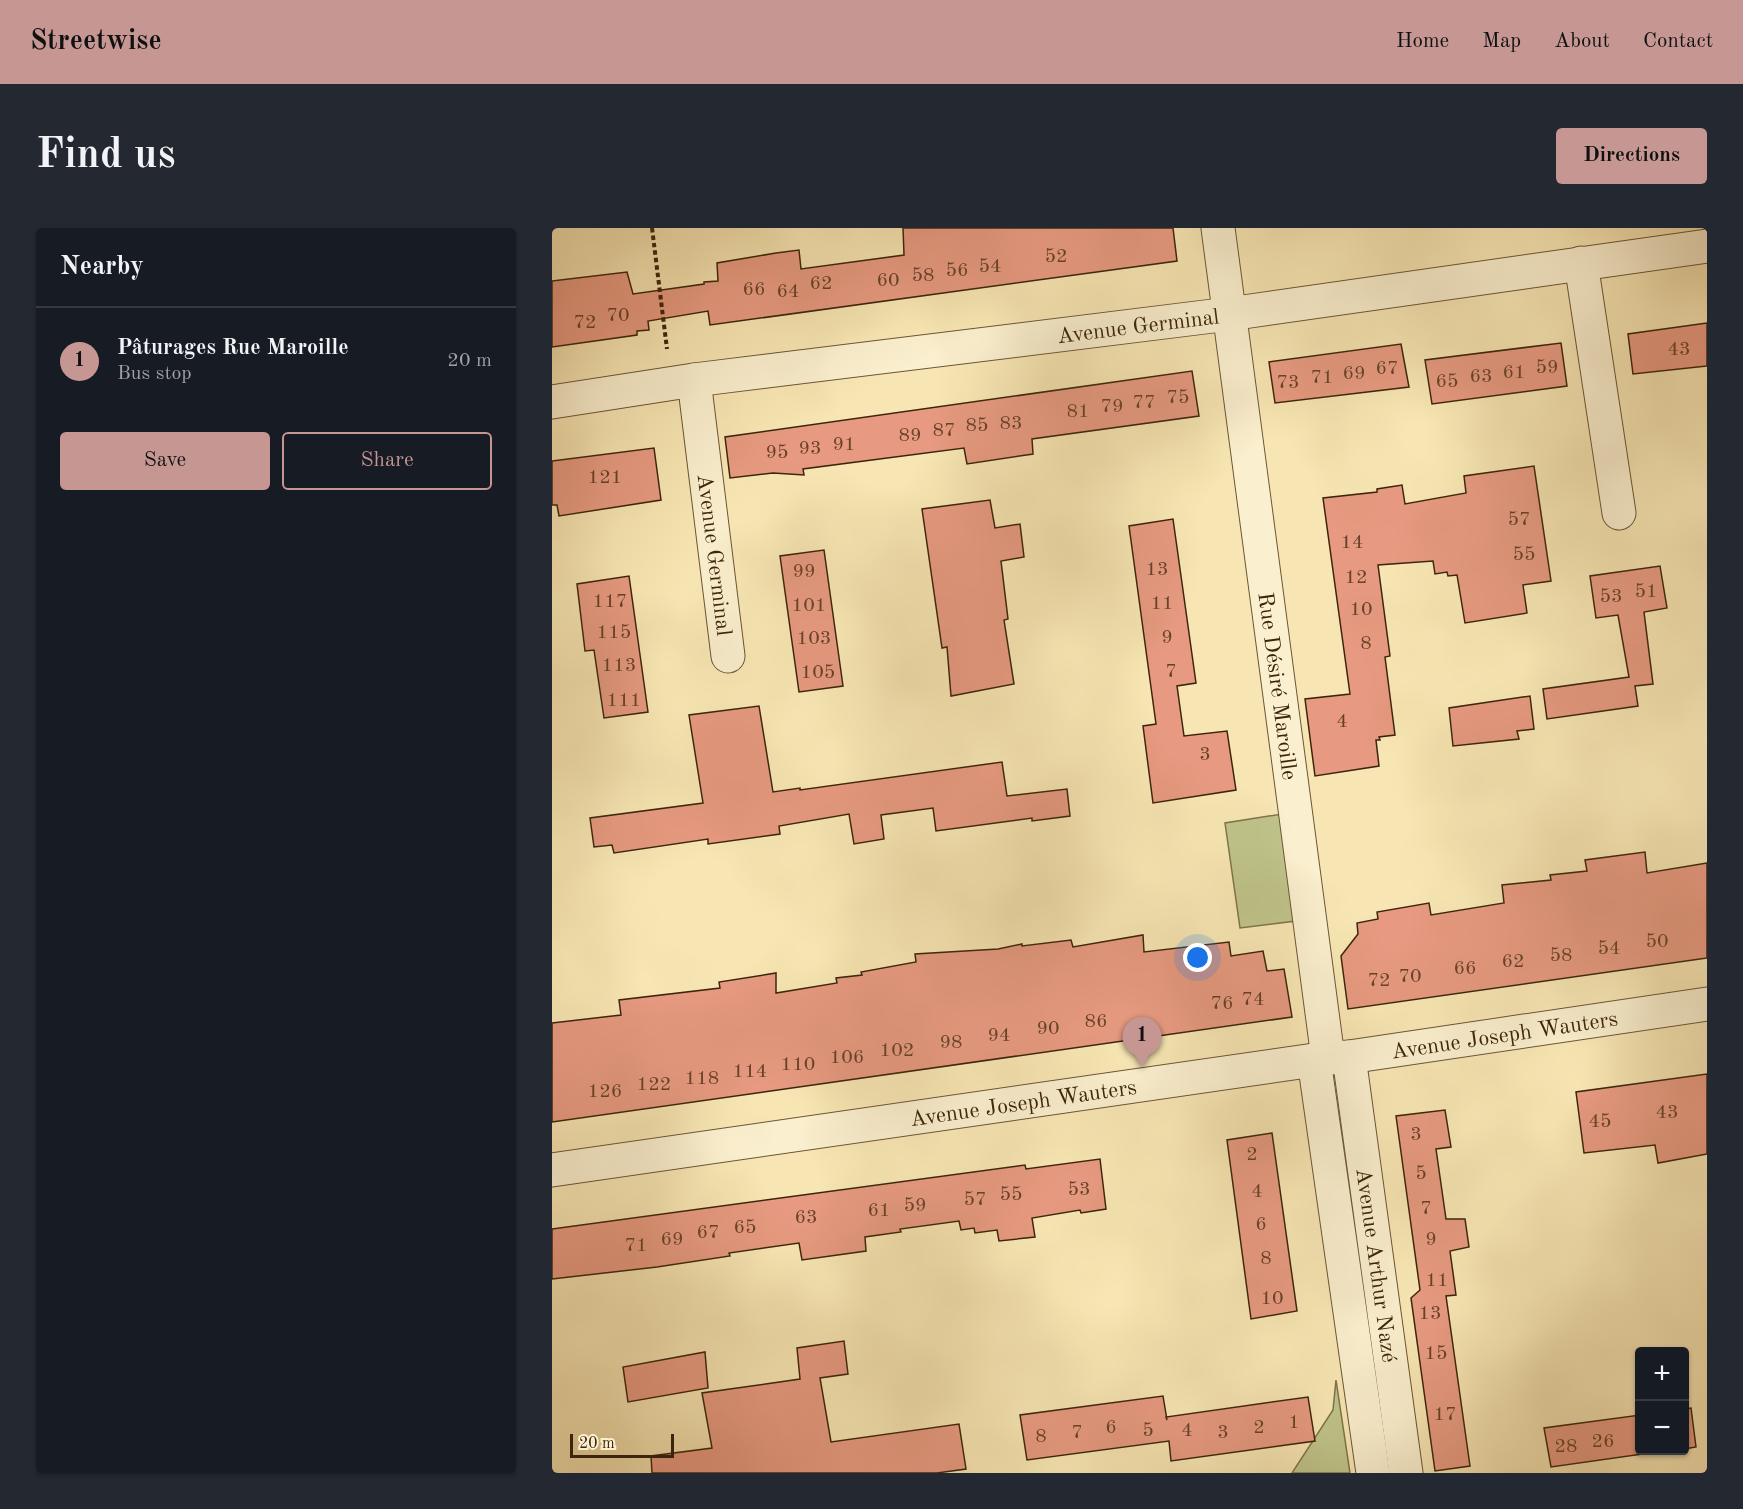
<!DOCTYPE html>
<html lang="en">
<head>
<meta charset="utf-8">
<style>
	body { margin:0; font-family:"Old Standard TT",serif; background:#242831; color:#f1f3f6 }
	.controls { position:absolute; right:18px; bottom:18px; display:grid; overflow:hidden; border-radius:6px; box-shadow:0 2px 4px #0004 }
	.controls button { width:54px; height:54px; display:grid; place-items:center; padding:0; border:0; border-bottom:2px solid #363941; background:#171b24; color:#f1f3f6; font:30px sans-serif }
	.scale { position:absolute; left:18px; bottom:15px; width:104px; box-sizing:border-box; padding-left:6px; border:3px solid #3c250c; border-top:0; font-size:16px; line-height:21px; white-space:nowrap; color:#3c250c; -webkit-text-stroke:4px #faefce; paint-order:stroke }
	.you { position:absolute; left:646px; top:730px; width:21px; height:21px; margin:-15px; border:4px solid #fff; border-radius:50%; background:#1a73e8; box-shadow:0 0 0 9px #1a73e833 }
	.badge { display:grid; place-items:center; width:39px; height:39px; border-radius:50%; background:#c59692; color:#111; font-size:20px; font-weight:700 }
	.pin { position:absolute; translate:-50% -50px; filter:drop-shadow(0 2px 3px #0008) }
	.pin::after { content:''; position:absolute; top:32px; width:21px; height:18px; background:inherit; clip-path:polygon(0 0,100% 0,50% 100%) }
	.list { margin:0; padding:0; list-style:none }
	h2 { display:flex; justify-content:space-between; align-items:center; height:78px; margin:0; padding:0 24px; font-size:26px }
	h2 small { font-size:20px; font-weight:400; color:#9ea1a6 }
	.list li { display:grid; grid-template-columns:39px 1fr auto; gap:18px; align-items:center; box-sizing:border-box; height:108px; padding:0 24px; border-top:2px solid #363941 }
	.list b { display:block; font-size:22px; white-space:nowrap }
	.list p { margin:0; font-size:20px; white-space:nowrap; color:#9ea1a6 }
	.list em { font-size:20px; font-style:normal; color:#9ea1a6 }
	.actions { display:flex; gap:12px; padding:18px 24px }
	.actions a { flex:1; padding:14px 0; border:2px solid #c59692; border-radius:6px; text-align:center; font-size:21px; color:#c59692 }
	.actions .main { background:#c59692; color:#111 }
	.map { position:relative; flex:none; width:1155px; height:1245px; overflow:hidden; border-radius:6px }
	header { display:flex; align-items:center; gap:36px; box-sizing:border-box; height:84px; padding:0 30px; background:#c59692; color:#111 }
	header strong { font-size:28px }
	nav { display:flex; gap:33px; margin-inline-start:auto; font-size:21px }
	.intro { display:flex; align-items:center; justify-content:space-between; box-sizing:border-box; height:144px; padding:0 36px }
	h1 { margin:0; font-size:42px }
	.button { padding:15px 27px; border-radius:6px; background:#c59692; color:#111; font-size:21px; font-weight:700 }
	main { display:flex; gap:36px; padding:0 36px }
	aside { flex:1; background:#171b24; border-radius:6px; box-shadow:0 2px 4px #0004 }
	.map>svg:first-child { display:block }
	.green { fill:#bfc48a; stroke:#7e744b; stroke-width:1.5 }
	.building { fill:#e79a81; stroke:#3c250c; stroke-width:1.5 }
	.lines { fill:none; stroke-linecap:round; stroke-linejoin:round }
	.minor-casing { stroke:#6b5536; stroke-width:35 }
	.path { stroke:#3c250c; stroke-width:4; stroke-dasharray:4.5 3; stroke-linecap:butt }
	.minor { stroke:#faefce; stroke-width:33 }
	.labels { text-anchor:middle; stroke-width:5; stroke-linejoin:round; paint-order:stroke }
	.number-label { font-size:20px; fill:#674229 }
	.street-label { font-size:22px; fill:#3c250c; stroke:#faefce }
</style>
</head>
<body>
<header>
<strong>Streetwise</strong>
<nav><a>Home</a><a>Map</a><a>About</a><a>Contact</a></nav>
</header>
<div class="intro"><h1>Find us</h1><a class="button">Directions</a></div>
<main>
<aside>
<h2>Nearby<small></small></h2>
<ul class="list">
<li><span class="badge">1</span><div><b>Pâturages Rue Maroille</b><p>Bus stop</p></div><em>20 m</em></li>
</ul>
<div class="actions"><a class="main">Save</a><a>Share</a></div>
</aside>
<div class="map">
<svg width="1155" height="1245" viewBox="0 0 1155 1245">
	<rect width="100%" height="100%" fill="#f7e6b3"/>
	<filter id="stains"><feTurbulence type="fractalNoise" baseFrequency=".00333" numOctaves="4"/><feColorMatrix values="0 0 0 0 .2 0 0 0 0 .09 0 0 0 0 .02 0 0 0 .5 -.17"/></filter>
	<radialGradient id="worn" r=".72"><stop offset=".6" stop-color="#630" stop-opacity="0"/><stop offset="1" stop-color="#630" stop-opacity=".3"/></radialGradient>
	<path class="green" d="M 730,586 L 744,693 L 688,700 L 673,595 Z
		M 784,1152 L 798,1245 L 740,1245 L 781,1182 Z"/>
	<path class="building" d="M 351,0 L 621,0 L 625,33 L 158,97 L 156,83 L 96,93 L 97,102 L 85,103 L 85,107 L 0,119 L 0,53 L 75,44 L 81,66 L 152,56 L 152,54 L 166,53 L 165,35 L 224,25 L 247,22 L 249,41 L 352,27 Z
		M 1155,95 L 1155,138 L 1081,146 L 1076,106 Z
		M 1009,115 L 1015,158 L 880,176 L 873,132 Z
		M 849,116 L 857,159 L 723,175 L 717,134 Z
		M 640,143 L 647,188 L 480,211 L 481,226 L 415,236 L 412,220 L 251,241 L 252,247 L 221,245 L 178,250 L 173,209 Z
		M 102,220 L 109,272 L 7,288 L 5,277 L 0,277 L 0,233 Z
		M 982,238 L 999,353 L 971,357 L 975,385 L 913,395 L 905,347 L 896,348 L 895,344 L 883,346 L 881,333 L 826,337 L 838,428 L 833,429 L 843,507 L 827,509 L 828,512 L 824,512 L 827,538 L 763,548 L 753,471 L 798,466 L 771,270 L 825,264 L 825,261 L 850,257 L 853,276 L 914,265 L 912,248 Z
		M 438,272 L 443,300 L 468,296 L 472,329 L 449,333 L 456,391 L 452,392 L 462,456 L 399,468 L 395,419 L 390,420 L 370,281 Z
		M 621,291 L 644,455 L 625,458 L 632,508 L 675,503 L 684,562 L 601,575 L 591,498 L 604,496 L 577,298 Z
		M 272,322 L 291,458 L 247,464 L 228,328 Z
		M 1108,338 L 1115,380 L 1092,384 L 1101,456 L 1083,458 L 1086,478 L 995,491 L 991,461 L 1077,449 L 1066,387 L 1044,390 L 1038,348 Z
		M 77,348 L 96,484 L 52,490 L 42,422 L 33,423 L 25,356 Z
		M 978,468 L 982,501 L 965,503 L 967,511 L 901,518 L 897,480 Z
		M 207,478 L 221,564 L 248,560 L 248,562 L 450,534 L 455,568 L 515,561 L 518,588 L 480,593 L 480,590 L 384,603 L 381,580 L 329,587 L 332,611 L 302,616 L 297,586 L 227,598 L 228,606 L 156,616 L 156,611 L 62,625 L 60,617 L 42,619 L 38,590 L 151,575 L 137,487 Z
		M 1093,624 L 1095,645 L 1155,635 L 1155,730 L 796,781 L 789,728 L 806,706 L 805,695 L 826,691 L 825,684 L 877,675 L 879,687 L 952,675 L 950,657 L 999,652 L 998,647 L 1035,643 L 1033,632 Z
		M 591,707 L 592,724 L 677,714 L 679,728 L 711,723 L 715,743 L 732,741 L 740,789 L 0,894 L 0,795 L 69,787 L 67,772 L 168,760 L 167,754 L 224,745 L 224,765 L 285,755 L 284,750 L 310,747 L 309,744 L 364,734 L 363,726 L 446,721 L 470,716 L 470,718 L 519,712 L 521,719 Z
		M 1155,846 L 1155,926 L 1106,935 L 1103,917 L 1032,925 L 1024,864 Z
		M 893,882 L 899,919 L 884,921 L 894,991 L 913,991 L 917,1019 L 898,1023 L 904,1067 L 894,1068 L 918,1238 L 883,1243 L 859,1070 L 868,1062 L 844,888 Z
		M 720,905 L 745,1083 L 699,1091 L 675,912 Z
		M 548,931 L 554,981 L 529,985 L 528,982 L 480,990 L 483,1009 L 447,1013 L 445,1002 L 423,1005 L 422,1000 L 409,1002 L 407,993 L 348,1001 L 349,1004 L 313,1009 L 314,1023 L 250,1032 L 247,1015 L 177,1025 L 178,1028 L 105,1039 L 0,1051 L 0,1001 L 473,937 L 474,941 Z
		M 292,1113 L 296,1146 L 268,1150 L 279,1214 L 407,1196 L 414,1241 L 385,1245 L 100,1245 L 99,1228 L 160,1220 L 150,1165 L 248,1151 L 245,1120 Z
		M 153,1124 L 156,1160 L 76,1174 L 71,1139 Z
		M 611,1168 L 615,1192 L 614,1189 L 756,1169 L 763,1213 L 619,1233 L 617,1213 L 475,1232 L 468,1187 Z
		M 1139,1180 L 1144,1219 L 1132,1221 L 1132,1181 Z
		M 1088,1187 L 1088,1222 L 1119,1222 L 999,1239 L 992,1200 Z"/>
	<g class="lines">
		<g class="minor-casing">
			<g id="minor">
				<path id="s1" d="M 666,0 L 776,830"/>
				<path d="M 1029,35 L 1067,285"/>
				<path id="s2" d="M 142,152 L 176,428"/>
				<path id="s3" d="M 0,174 L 142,152 L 677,86 L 1155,18"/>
				<path id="s4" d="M 797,829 L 854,1245"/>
				<path d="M 762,832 L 821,1245"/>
				<path id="s5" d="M 0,942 L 776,830 L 797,829 L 1155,776"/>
			</g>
		</g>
		<path class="path" d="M 100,0 L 115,121"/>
		<use href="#minor" class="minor"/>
	</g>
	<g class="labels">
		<g class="number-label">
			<text x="504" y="34">52</text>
			<text x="438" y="44">54</text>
			<text x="405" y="48">56</text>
			<text x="371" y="53">58</text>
			<text x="336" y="58">60</text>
			<text x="269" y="61">62</text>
			<text x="202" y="67">66</text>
			<text x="236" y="69">64</text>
			<text x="66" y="93">70</text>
			<text x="33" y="100">72</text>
			<text x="1127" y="127">43</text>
			<text x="995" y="145">59</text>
			<text x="835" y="146">67</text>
			<text x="962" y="150">61</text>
			<text x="802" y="151">69</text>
			<text x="929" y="154">63</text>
			<text x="770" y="155">71</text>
			<text x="895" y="159">65</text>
			<text x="736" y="160">73</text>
			<text x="626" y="175">75</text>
			<text x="592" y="180">77</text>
			<text x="560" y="184">79</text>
			<text x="526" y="189">81</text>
			<text x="459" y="201">83</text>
			<text x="425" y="203">85</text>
			<text x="392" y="208">87</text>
			<text x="358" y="213">89</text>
			<text x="292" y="222">91</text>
			<text x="258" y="226">93</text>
			<text x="225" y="230">95</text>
			<text x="53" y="255">121</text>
			<text x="967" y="297">57</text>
			<text x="800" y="320">14</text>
			<text x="972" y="332">55</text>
			<text x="605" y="347">13</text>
			<text x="252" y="349">99</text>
			<text x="804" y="355">12</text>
			<text x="1094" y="369">51</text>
			<text x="1059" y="374">53</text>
			<text x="58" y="379">117</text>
			<text x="610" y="381">11</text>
			<text x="257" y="383">101</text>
			<text x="809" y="387">10</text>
			<text x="62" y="410">115</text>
			<text x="615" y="415">9</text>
			<text x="262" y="416">103</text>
			<text x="814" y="421">8</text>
			<text x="67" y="443">113</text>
			<text x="619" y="449">7</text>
			<text x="266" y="450">105</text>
			<text x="72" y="478">111</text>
			<text x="790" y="499">4</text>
			<text x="653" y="532">3</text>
			<text x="1105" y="719">50</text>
			<text x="1057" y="726">54</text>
			<text x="1009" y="733">58</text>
			<text x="961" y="739">62</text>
			<text x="913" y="746">66</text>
			<text x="858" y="754">70</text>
			<text x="827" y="758">72</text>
			<text x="701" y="777">74</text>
			<text x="670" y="781">76</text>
			<text x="544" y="799">86</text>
			<text x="496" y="806">90</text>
			<text x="447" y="813">94</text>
			<text x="399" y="820">98</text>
			<text x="345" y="828">102</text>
			<text x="295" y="835">106</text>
			<text x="246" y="842">110</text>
			<text x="198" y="849">114</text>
			<text x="150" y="856">118</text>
			<text x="102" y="862">122</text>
			<text x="53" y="869">126</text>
			<text x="1115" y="890">43</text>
			<text x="1048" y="899">45</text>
			<text x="864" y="912">3</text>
			<text x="700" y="932">2</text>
			<text x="869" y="951">5</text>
			<text x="527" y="967">53</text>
			<text x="705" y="969">4</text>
			<text x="459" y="972">55</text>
			<text x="423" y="977">57</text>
			<text x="363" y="983">59</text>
			<text x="874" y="986">7</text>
			<text x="327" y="988">61</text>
			<text x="254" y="995">63</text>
			<text x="709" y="1002">6</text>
			<text x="193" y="1005">65</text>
			<text x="156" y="1010">67</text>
			<text x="120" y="1017">69</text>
			<text x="879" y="1017">9</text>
			<text x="84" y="1023">71</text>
			<text x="714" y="1036">8</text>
			<text x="885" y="1058">11</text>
			<text x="720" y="1076">10</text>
			<text x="878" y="1091">13</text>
			<text x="884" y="1131">15</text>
			<text x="893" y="1192">17</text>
			<text x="742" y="1200">1</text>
			<text x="559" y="1205">6</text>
			<text x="707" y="1205">2</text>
			<text x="596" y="1208">5</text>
			<text x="635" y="1208">4</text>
			<text x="525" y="1210">7</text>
			<text x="671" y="1210">3</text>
			<text x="489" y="1214">8</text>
			<text x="1051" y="1219">26</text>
			<text x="1014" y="1224">28</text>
		</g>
		<g class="street-label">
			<text dy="8" stroke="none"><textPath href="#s3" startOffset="591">Avenue Germinal</textPath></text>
			<text dy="8" stroke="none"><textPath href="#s2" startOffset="176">Avenue Germinal</textPath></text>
			<text dy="8" stroke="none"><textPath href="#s1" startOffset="462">Rue Désiré Maroille</textPath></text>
			<text dy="8" stroke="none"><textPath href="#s5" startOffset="962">Avenue Joseph Wauters</textPath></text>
			<text dy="8" stroke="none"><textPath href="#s5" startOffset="476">Avenue Joseph Wauters</textPath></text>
			<text dy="8" stroke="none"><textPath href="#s4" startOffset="210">Avenue Arthur Nazé</textPath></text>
		</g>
	</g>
	<rect width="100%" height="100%" filter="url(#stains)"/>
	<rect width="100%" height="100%" fill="url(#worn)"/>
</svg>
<div class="controls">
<button>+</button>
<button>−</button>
</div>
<div class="scale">20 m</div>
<div class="you"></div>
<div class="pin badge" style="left:590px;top:839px">1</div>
</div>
</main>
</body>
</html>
